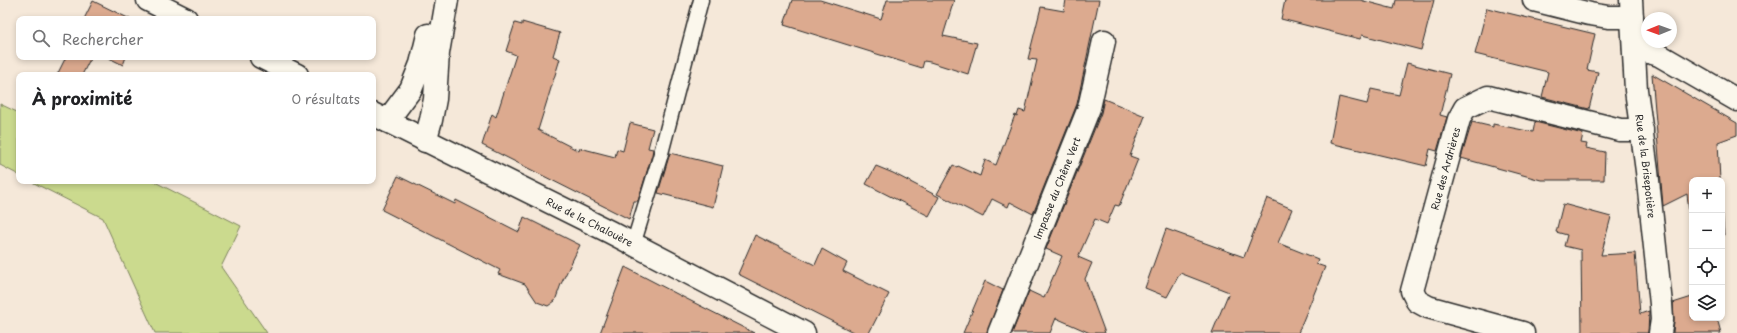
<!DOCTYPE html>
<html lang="fr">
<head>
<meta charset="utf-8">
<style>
	body { margin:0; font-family:"Playpen Sans",sans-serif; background:#f6f6f6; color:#202124 }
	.controls { position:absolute; right:12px; bottom:12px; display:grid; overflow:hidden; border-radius:8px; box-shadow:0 2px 6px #0003 }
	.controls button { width:36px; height:36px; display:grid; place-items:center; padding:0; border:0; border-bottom:1px solid #e0e0e0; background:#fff; color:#202124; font:20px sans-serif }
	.compass { position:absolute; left:1641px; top:12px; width:36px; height:36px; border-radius:50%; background:#fff; box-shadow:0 2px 6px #0003; rotate:269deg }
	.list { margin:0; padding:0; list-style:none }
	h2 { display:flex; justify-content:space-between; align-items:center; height:52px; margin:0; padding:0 16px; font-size:17px }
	h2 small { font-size:13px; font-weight:400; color:#757577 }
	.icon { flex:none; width:22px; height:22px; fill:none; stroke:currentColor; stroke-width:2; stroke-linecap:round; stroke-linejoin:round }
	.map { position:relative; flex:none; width:1737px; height:333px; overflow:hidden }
	.search { position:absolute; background:#fff; box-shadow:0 2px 6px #0003; left:16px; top:16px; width:360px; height:44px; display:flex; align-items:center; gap:10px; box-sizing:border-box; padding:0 14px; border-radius:8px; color:#757577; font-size:15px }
	.panel { position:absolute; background:#fff; box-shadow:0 2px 6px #0003; left:16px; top:72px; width:360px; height:112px; border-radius:8px }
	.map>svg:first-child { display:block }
	.green { fill:#cbda8e; stroke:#7b825c }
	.building { fill:#dcaa8f; stroke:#2b2b2b }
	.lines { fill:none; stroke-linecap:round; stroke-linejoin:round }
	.service-casing { stroke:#2b2b2b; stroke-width:17 }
	.minor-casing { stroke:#2b2b2b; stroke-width:25 }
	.tertiary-casing { stroke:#2b2b2b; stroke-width:25 }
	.service { stroke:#fbf7ec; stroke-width:14 }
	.minor { stroke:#fbf7ec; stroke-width:22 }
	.tertiary { stroke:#fbf7ec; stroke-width:22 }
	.labels { text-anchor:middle; stroke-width:3; stroke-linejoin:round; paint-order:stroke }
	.street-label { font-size:10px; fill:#2b2b2b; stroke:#fbf7ec }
</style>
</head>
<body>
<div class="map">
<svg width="1737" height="333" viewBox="0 0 1737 333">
	<rect width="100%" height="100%" fill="#f5e8d9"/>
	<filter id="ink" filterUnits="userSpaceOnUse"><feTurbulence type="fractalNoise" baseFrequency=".025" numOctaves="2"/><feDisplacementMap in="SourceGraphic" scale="8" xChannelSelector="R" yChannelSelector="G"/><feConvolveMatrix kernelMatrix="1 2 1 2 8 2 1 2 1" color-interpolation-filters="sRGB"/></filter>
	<g filter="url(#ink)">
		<path class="green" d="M 0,104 L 19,113 L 19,175 L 0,165 Z
			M 30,181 L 153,181 L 241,226 L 221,267 L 267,333 L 155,333 L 103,218 Z"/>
		<path class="building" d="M 792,0 L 820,0 L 881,19 L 887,0 L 954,0 L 943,36 L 977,43 L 968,74 L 930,62 L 924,61 L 922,68 L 784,25 Z
			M 1066,0 L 1099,0 L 1077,104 L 1033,214 L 1010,202 L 1008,207 L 992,199 L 983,217 L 937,194 L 953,165 L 957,167 L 958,166 L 980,176 L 985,160 L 996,165 L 1015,115 L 1017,116 L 1019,110 L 1025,112 L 1037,60 L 1028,59 L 1041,7 L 1064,11 Z
			M 1285,0 L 1360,0 L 1394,9 L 1396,0 L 1434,0 L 1421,50 L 1362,35 L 1360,39 L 1281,19 Z
			M 93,1 L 130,19 L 84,19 Z
			M 1487,8 L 1595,34 L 1587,70 L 1598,72 L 1589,109 L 1542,97 L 1548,72 L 1475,54 Z
			M 522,22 L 560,33 L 553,56 L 560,59 L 538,130 L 579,151 L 580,148 L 615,157 L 617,149 L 623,151 L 630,123 L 653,129 L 648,148 L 653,149 L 652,155 L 638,201 L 634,201 L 629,219 L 482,145 L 492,114 L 496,117 L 516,55 L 506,51 L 515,23 L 522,25 Z
			M 66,57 L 91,57 L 82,75 L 57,75 Z
			M 107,57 L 126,57 L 123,65 Z
			M 1407,63 L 1450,74 L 1440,115 L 1447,117 L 1437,151 L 1430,149 L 1426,166 L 1330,143 L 1339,97 L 1367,104 L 1371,89 L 1399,95 Z
			M 1652,74 L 1737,123 L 1737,135 L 1718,142 L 1720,180 L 1692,180 L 1692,239 L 1687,194 L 1663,206 Z
			M 1104,99 L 1145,116 L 1130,156 L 1138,159 L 1119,206 L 1115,205 L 1107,224 L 1095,219 L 1078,257 L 1092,263 L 1085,279 L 1105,333 L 1090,333 L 1056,318 L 1050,333 L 1012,333 L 1029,291 L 1044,298 L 1062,256 L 1046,249 L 1101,113 Z
			M 1472,122 L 1493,127 L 1493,124 L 1533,132 L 1535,122 L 1583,134 L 1581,143 L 1587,144 L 1586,148 L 1605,152 L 1604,180 L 1541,180 L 1461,158 Z
			M 670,153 L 723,166 L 713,207 L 658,193 Z
			M 876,166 L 893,173 L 939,197 L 929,216 L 866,184 Z
			M 398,176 L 455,204 L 456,200 L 519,232 L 524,217 L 580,245 L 561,284 L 555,301 L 548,306 L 537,302 L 525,284 L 498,274 L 500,270 L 382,210 Z
			M 1267,198 L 1292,209 L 1278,243 L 1318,259 L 1316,264 L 1325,267 L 1298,333 L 1212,333 L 1229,292 L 1180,273 L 1167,297 L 1145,288 L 1166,229 L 1244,257 Z
			M 1563,204 L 1611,217 L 1601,255 L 1635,253 L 1640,314 L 1649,311 L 1648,333 L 1582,333 L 1581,250 L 1564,246 L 1567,235 L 1556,232 Z
			M 1722,205 L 1724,236 L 1722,236 Z
			M 755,235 L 815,265 L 822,249 L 847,263 L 843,271 L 889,294 L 869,333 L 855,333 L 738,274 Z
			M 625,267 L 679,295 L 754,333 L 600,333 Z
			M 985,281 L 1003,290 L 987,333 L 963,333 Z
			M 1692,297 L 1692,318 L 1717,318 L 1721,333 L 1673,333 L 1674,319 L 1673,303 Z"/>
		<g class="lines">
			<g class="service-casing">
				<path id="service" d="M 633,245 L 660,157 L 701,0"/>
			</g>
			<g class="minor-casing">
				<g id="minor">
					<path d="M 1534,0 L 1590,14 L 1608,17 L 1632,17"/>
					<path id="s1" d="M 1631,0 L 1636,90 L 1647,171 L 1661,304 L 1662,320 L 1660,333"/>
					<path d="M 1634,48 L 1659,55 L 1737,100"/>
					<path d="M 387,121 L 411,89 L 421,64 L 428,35"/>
					<path d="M 425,141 L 431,120 L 435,99 L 438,53 L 447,0"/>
					<path id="s2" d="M 999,333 L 1089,108 L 1104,41"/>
					<path id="s3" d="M 1523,333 L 1428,307 L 1417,301 L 1412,291 L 1459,119 L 1465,108 L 1488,97 L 1620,130 L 1642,130"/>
				</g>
			</g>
			<g class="tertiary-casing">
				<g id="tertiary">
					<path d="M 148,0 L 186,19"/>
					<path d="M 261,57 L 297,75"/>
					<path id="s4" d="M 373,114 L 610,232 L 804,333"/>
				</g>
			</g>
			<use href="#service" class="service"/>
			<use href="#minor" class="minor"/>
			<use href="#tertiary" class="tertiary"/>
		</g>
	</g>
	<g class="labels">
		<g class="street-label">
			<text dy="4" stroke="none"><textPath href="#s1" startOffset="167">Rue de la Brisepotière</textPath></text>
			<text dy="4" stroke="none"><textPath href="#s3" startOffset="249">Rue des Ardrières</textPath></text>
			<text dy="4" stroke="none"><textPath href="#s2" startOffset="156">Impasse du Chêne Vert</textPath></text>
			<text dy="4" stroke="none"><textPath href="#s4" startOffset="242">Rue de la Chalouère</textPath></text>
		</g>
	</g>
</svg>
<div class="controls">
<button>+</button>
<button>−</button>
<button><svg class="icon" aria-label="locate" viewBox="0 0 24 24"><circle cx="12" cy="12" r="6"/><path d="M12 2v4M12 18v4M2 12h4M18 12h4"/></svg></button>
<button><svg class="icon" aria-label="layers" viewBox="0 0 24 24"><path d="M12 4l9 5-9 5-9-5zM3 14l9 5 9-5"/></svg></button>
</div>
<svg class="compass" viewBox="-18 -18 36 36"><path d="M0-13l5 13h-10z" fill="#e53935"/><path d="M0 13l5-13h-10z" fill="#757577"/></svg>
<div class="search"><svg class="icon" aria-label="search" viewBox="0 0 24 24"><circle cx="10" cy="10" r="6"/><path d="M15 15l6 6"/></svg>Rechercher</div>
<section class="panel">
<h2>À proximité<small>0 résultats</small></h2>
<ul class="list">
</ul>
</section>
</div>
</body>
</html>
